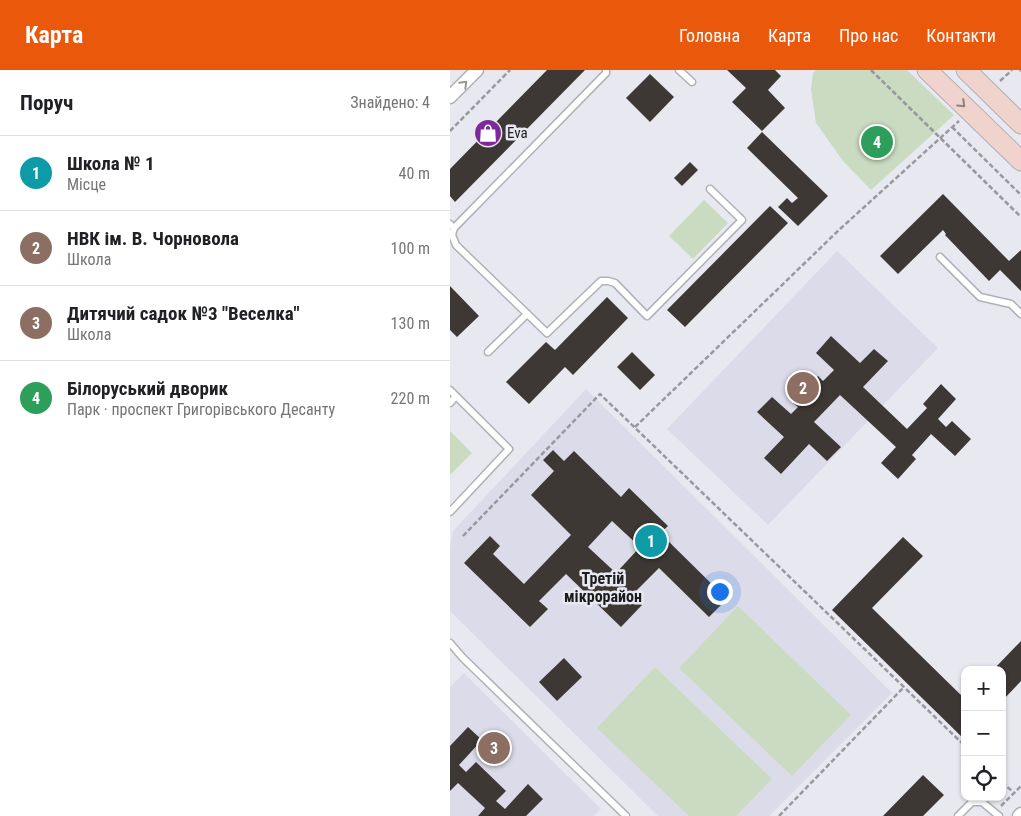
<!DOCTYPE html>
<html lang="uk">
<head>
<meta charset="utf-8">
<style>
	body { margin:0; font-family:"Roboto Condensed",sans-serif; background:#f2f2f2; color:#202124 }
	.controls { position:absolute; right:15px; bottom:15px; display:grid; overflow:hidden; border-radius:10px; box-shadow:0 1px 4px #0004 }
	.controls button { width:45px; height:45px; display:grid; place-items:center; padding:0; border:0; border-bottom:1px solid #e0e0e0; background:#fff; color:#202124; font:25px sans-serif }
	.you { position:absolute; left:269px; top:521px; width:18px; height:18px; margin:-12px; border:4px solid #fff; border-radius:50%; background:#1a73e8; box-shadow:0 0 0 8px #1a73e833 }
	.badge { display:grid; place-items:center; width:32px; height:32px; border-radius:50%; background:#ea580c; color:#fff; font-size:16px; font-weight:700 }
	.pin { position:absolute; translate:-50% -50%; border:2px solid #fff; box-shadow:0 1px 5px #0006 }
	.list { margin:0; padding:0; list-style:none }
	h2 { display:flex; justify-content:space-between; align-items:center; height:65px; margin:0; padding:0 20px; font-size:21px }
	h2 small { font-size:16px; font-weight:400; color:#757577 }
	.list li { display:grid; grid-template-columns:32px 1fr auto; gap:15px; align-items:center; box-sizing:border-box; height:75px; padding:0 20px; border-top:1px solid #e0e0e0 }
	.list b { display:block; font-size:19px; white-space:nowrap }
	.list p { margin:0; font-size:16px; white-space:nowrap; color:#757577 }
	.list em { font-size:16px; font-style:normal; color:#757577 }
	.icon { flex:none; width:28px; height:28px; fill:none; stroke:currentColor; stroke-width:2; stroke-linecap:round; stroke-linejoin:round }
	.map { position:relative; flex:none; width:571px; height:746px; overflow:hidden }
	header { display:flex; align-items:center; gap:30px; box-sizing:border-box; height:70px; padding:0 25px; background:#ea580c; color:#fff }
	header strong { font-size:24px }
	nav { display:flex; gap:28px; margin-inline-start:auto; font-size:18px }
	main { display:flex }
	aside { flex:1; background:#fff }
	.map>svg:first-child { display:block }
	.built { fill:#dcdbea }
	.green { fill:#cadbc1 }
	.building { fill:#3e3834; fill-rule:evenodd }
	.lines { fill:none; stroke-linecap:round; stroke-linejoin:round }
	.lane-casing { stroke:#b0b0b8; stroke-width:9 }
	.street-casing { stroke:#b0b0b8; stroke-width:15 }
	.secondary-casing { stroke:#b0b0b8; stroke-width:21 }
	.path { stroke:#98989e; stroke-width:2.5; stroke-dasharray:5 2.5; stroke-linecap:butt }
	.lane { stroke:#fff; stroke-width:6 }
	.street { stroke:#fff; stroke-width:12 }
	.secondary { stroke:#efd3cc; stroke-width:19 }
	.oneway { stroke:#98989a }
	.oneway2 { stroke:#90807e }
	.labels { text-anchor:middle; stroke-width:5; stroke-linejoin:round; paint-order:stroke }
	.poi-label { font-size:15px; fill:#1b1b1e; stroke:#e8e8f0; text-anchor:start }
	.neighbourhood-label { font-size:16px; font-weight:bold; fill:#1b1b1e; stroke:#e8e8f0 }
</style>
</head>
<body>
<header>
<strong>Карта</strong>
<nav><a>Головна</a><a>Карта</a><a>Про нас</a><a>Контакти</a></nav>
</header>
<main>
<aside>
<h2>Поруч<small>Знайдено: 4</small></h2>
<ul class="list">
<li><span class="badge" style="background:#0f9aa8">1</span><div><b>Школа № 1</b><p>Місце</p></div><em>40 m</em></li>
<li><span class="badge" style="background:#8d6e63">2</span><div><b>НВК ім. В. Чорновола</b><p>Школа</p></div><em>100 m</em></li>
<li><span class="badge" style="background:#8d6e63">3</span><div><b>Дитячий садок №3 &quot;Веселка&quot;</b><p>Школа</p></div><em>130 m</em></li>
<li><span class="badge" style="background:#2e9e5b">4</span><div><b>Білоруський дворик</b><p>Парк · проспект Григорівського Десанту</p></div><em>220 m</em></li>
</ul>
</aside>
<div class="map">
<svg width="571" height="746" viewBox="0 0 571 746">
	<rect width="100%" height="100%" fill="#e8e8f0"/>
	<path class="built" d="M 387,181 L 488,278 L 318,455 L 217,359 Z
		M 136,319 L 442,623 L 319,746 L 208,746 L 0,541 L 0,478 L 3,461 Z
		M 14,603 L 151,739 L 144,746 L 0,746 L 0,617 Z"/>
	<path class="green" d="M 366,0 L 457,0 L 504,45 L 421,120 L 393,91 L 366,53 L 361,19 L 363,3 Z
		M 254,130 L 278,153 L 243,189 L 219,166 Z
		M 0,361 L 22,383 L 0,405 Z
		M 288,536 L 401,645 L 342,706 L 229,598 Z
		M 205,597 L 322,709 L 286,746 L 239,746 L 147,658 Z"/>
	<path class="building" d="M 97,0 L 135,0 L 5,132 L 0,126 L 0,99 Z
		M 277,0 L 325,0 L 331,6 L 318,20 L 335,38 L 312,61 L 282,32 L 296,18 Z
		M 200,4 L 224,27 L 200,52 L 176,28 Z
		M 312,62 L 378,126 L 348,156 L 328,137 L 337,128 L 342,133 L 348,128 L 297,78 Z
		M 240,92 L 248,100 L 232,116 L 224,108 Z
		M 493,124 L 559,191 L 571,180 L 571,221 L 550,200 L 539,211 L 495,165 L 496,164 L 493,160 L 448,204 L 430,186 Z
		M 320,136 L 338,153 L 235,257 L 217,240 Z
		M 0,216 L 29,246 L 7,267 L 0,260 Z
		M 157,227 L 178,248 L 123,305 L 115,297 L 79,334 L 56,312 L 96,272 L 105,280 Z
		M 381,266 L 410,293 L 424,279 L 438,291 L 413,317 L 457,359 L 477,338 L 473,334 L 491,314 L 506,329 L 488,349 L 496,357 L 502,351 L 521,369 L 505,386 L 481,364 L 462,385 L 466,389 L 448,409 L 431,393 L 446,377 L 390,325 L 364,352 L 391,377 L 377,391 L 359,374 L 331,404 L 314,388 L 334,367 L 307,342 L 322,327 L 341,344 L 348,337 L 343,333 L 368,306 L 373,311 L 384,300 L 366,283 Z
		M 182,282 L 205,305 L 190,320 L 167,297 Z
		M 103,380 L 114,391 L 124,381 L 171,427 L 179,418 L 218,456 L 210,463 L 277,529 L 259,547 L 209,498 L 182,525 L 192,535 L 171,557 L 116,504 L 89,531 L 98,539 L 80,557 L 14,493 L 40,466 L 50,476 L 43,484 L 74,514 L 121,465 L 81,425 L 104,401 L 93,390 ZM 162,451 L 190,477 L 166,503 L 138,477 Z
		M 453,467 L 473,486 L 422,538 L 515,629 L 515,670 L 382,540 Z
		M 571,571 L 571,611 L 552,631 L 552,600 L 543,600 Z
		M 114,588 L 132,607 L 107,631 L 89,612 Z
		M 18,657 L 32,670 L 9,695 L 16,702 L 26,692 L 56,721 L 46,731 L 55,739 L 78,714 L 93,729 L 76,746 L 28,746 L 35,738 L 8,713 L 0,721 L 0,676 Z
		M 473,705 L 494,725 L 473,746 L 433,746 Z"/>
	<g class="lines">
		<g class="lane-casing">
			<path id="lane" d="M 229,0 L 242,12
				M 0,154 L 4,158 L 2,165 L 6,175 L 97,263 L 151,211 L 158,211 L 165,213 L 197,246 L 292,150 L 260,119
				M 4,158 L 156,3 L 156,0
				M 490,187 L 530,227 L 561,234 L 571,244
				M 38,282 L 77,244
				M 0,320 L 59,379 L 0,442
				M 0,333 L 6,326
				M 0,573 L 13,588 L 176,746
				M 508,746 L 522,732 L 532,732 L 549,746"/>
		</g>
		<g class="street-casing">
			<path id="street" d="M 0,27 L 27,0
				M 569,746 L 571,744"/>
		</g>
		<g class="secondary-casing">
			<path id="secondary" d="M 477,0 L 571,91
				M 516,0 L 571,54"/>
		</g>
		<path class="path" d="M 421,0 L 571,147
			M 570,0 L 571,1
			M 550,11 L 562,0
			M 502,57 L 571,125
			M 0,61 L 60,0
			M 185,357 L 390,159 L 509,51
			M 13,466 L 150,324 L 515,676
			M 552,712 L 564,723
			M 551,736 L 571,716
			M 329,746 L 454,617"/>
		<use href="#lane" class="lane"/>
		<use href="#street" class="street"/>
		<use href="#secondary" class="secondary"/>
	</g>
	<defs><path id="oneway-chevron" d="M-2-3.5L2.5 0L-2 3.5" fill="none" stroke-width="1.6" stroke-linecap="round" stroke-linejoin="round" transform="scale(1.25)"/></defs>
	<use class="oneway" href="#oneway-chevron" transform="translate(14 14) rotate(-45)"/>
	<use class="oneway2" href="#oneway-chevron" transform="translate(512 34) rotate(44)"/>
	<defs>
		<g id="shop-disc" transform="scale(1.4375)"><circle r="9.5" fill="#7c2a9a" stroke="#e8e8f0"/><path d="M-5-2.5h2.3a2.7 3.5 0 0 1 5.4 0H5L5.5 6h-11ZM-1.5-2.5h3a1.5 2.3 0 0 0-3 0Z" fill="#fff"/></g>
	</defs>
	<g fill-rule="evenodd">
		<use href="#shop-disc" x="38" y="63"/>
	</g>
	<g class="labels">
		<g class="poi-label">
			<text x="57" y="68">Eva</text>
		</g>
		<g class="neighbourhood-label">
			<text x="153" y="514">Третій<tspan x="153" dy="18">мікрорайон</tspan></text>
		</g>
	</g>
</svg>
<div class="controls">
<button>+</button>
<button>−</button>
<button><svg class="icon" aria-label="locate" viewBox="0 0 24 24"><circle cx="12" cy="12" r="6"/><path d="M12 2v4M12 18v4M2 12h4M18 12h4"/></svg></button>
</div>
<div class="you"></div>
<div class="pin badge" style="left:201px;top:471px;background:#0f9aa8">1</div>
<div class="pin badge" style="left:353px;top:318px;background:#8d6e63">2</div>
<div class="pin badge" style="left:44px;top:678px;background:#8d6e63">3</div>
<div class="pin badge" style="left:427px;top:72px;background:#2e9e5b">4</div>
</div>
</main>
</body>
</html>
